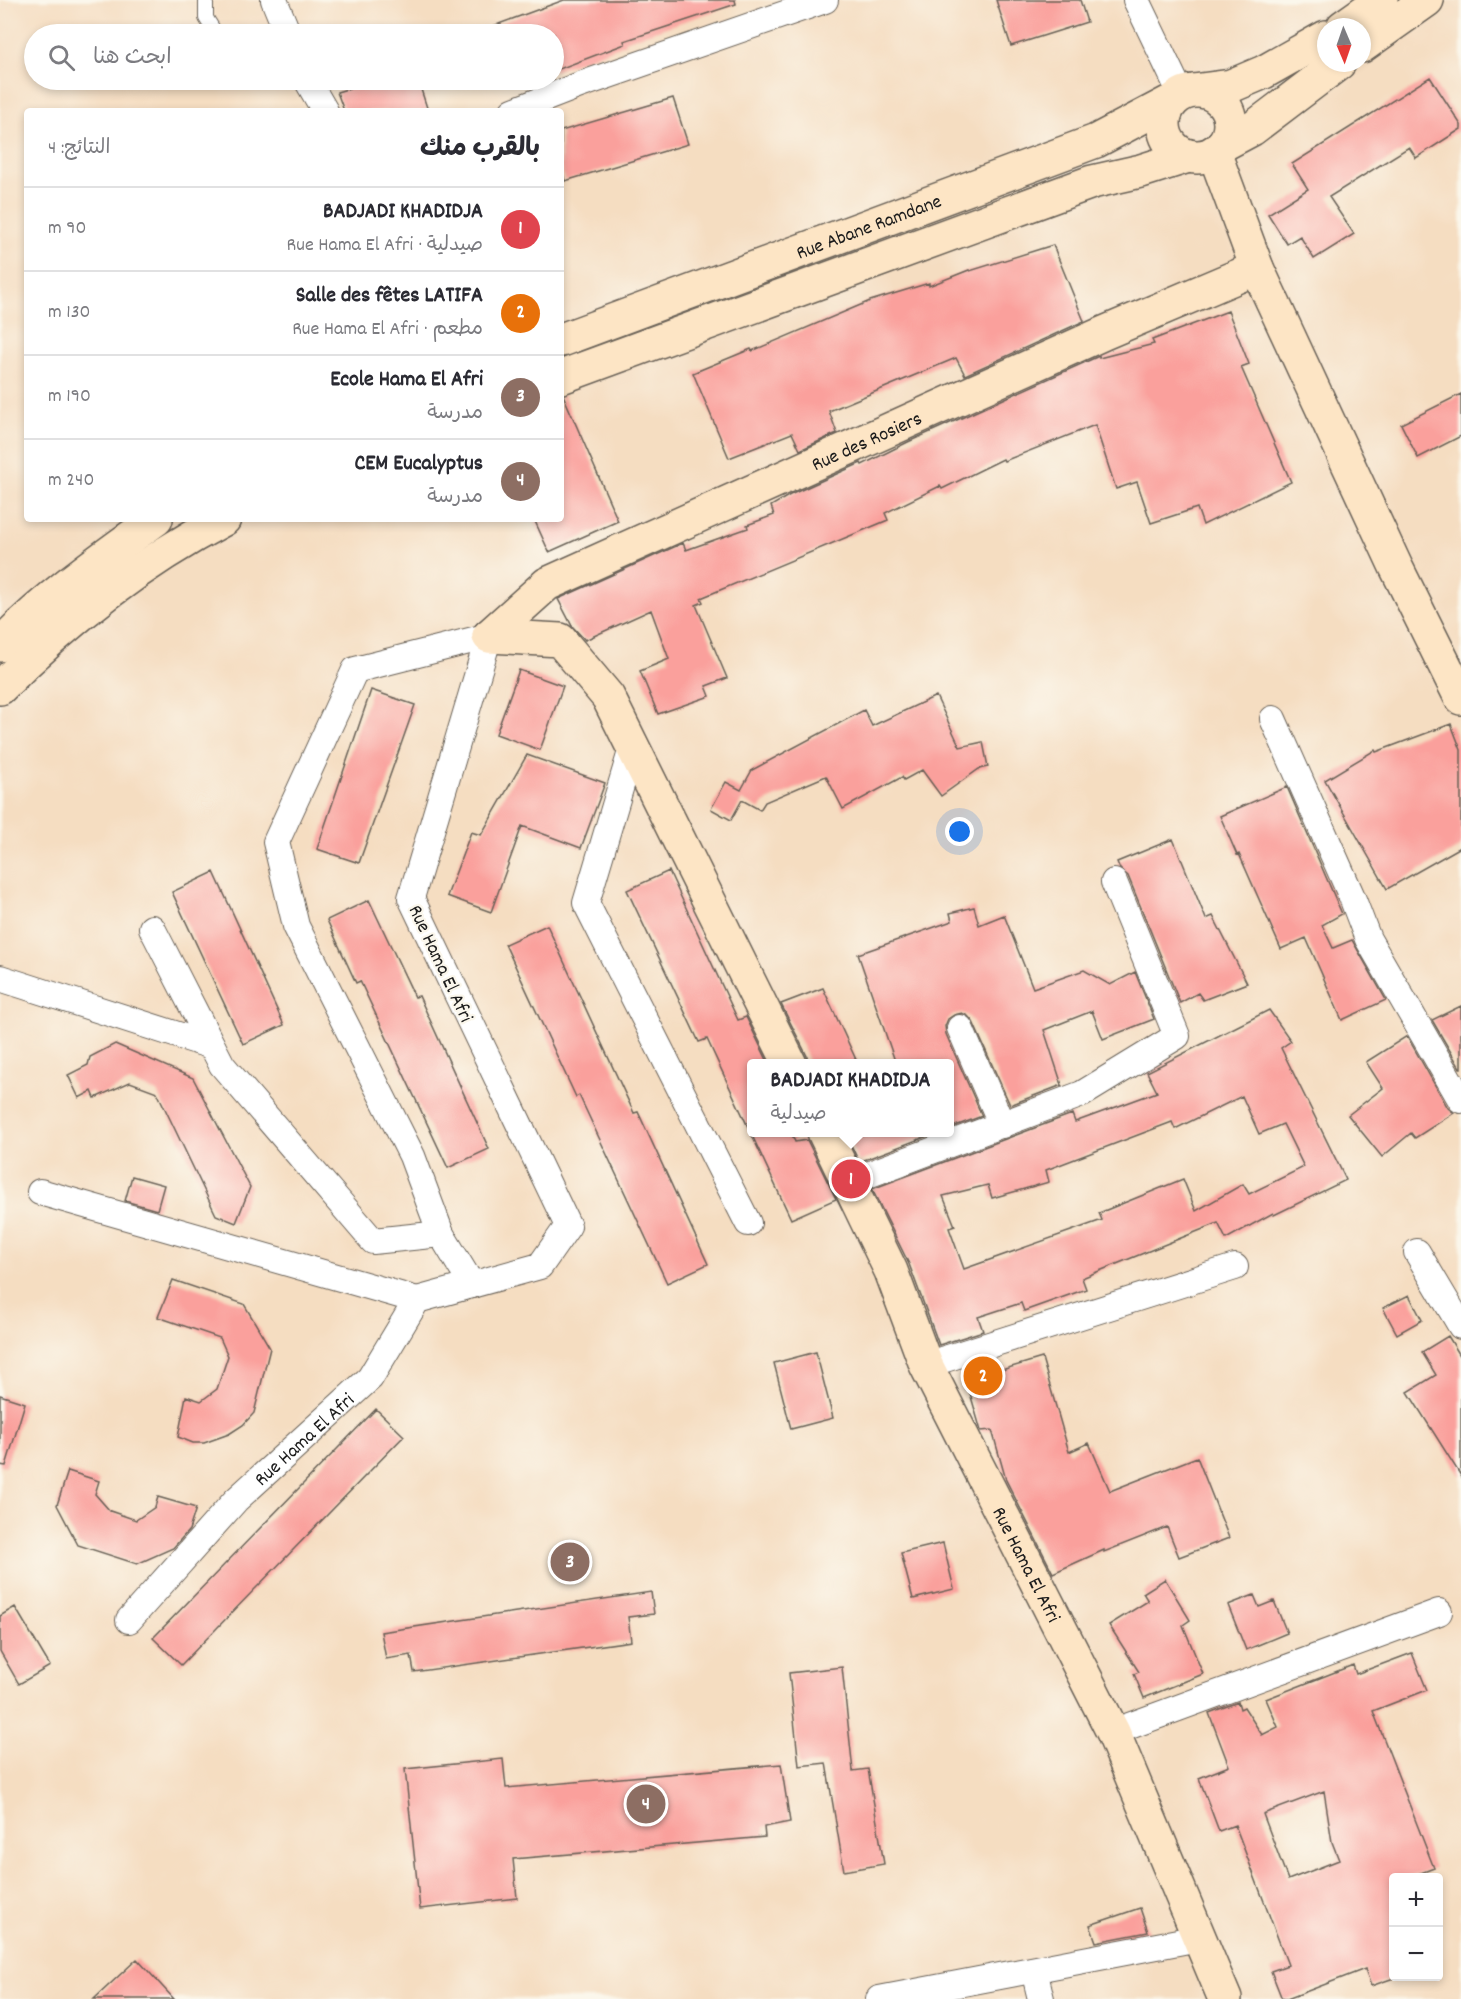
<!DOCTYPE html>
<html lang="ar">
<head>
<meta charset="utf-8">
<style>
	body { margin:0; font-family:Dekko,"Playpen Sans Arabic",sans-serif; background:#f7f7f7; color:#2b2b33; direction:rtl }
	.controls { position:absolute; right:18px; bottom:18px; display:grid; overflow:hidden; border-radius:6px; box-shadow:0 3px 9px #0003 }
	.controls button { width:54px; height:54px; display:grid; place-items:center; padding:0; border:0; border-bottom:2px solid #e1e1e2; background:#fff; color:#2b2b33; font:30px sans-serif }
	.compass { position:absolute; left:1317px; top:18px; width:54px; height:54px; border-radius:50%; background:#fff; box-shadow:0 3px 9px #0003; rotate:178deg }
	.you { position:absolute; left:960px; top:832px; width:21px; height:21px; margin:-15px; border:4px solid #fff; border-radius:50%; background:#1a73e8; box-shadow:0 0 0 9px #1a73e833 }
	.badge { display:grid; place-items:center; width:39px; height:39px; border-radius:50%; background:#111827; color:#fff; font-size:20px; font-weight:700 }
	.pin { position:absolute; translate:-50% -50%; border:3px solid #fff; box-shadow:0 2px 6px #0006 }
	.popup { position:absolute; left:747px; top:1059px; width:207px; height:78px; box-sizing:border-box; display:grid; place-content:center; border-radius:6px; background:#fff; filter:drop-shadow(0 2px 4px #0005); font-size:20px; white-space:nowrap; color:#7c7c81 }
	.popup b { font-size:22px; color:#2b2b33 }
	.popup::after { content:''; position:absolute; left:50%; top:100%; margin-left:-12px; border:12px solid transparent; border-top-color:#fff }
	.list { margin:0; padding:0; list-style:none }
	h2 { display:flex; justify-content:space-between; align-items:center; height:78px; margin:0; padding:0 24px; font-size:26px }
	h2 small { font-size:20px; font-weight:400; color:#7c7c81 }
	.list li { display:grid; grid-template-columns:39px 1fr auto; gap:18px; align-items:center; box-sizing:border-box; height:84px; padding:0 24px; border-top:2px solid #e1e1e2 }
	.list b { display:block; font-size:22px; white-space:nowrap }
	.list p { margin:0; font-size:20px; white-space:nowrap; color:#7c7c81 }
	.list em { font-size:20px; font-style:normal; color:#7c7c81 }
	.icon { flex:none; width:33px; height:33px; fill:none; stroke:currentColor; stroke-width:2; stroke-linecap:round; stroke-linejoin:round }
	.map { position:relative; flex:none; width:1461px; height:1999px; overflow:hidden; direction:ltr }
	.search { position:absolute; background:#fff; box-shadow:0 3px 9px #0003; left:24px; top:24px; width:540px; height:66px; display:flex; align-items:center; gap:15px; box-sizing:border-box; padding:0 21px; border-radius:33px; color:#7c7c81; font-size:22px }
	.panel { position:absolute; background:#fff; box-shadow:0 3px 9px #0003; left:24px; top:108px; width:540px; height:414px; border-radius:6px; direction:rtl }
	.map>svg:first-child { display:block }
	.building { fill:#faa09c; fill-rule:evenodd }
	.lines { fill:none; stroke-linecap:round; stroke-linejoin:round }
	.lane-casing { stroke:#686056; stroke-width:16 }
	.street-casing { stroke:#686056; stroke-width:28 }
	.secondary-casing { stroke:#686056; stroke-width:36 }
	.lane { stroke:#fff; stroke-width:14 }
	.street { stroke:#fff; stroke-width:26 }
	.secondary { stroke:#fde5c5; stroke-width:33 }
	.labels { text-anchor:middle; stroke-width:4.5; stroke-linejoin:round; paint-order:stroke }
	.street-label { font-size:20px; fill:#1c1c1c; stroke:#fbf7ec }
</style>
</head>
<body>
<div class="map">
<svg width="1461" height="1999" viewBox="0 0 1461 1999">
	<rect width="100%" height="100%" fill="#fbf7ec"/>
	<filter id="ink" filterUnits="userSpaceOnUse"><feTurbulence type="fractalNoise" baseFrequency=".0167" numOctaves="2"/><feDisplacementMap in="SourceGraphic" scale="12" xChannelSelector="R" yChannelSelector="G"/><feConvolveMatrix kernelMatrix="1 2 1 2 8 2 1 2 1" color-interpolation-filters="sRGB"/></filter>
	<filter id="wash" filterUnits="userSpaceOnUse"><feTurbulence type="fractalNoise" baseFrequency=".008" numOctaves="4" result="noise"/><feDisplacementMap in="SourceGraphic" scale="24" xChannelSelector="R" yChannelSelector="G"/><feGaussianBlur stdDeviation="1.35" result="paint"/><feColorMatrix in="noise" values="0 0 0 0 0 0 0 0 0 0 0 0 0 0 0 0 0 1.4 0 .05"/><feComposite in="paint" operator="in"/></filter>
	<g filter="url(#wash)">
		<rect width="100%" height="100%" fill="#f5ddc1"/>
		<g id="blocks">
			<path class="building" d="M 564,0 L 735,0 L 736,4 L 624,41 L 625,44 L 554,71 L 554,34 L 478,34 L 477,32 Z
				M 996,0 L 1080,0 L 1087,22 L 1011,46 Z
				M 1430,77 L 1461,125 L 1461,129 L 1416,158 L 1409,147 L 1329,197 L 1354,234 L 1314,259 L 1300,236 L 1287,244 L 1268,214 L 1308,189 L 1292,164 Z
				M 377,80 L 418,80 L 428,111 L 344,111 L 337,92 Z
				M 673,98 L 688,144 L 565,181 L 561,167 L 561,131 Z
				M 1053,245 L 1084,321 L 965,375 L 956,358 L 829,411 L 837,433 L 800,450 L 792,433 L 729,458 L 693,373 L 751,349 L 752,351 L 870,301 L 929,283 L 929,286 L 969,270 L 970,271 Z
				M 1228,311 L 1249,364 L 1241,367 L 1291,482 L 1203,525 L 1197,508 L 1151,523 L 1137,482 L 1116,489 L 1095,425 L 1004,461 L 1003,459 L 942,489 L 940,486 L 885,513 L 888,520 L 701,598 L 703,602 L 696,605 L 727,678 L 706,686 L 710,696 L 658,714 L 640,671 L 669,659 L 651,610 L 585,640 L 572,626 L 558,599 L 683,543 L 686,550 L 748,528 L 747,525 L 774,515 L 771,506 L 790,495 L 861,463 L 862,465 L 908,442 L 1099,356 L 1099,358 L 1154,344 L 1152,340 Z
				M 1461,394 L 1461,436 L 1418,458 L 1401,424 Z
				M 561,395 L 563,395 L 618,521 L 549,552 L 534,519 L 561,519 Z
				M 519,670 L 563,686 L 540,750 L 496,734 Z
				M 371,690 L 415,705 L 359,863 L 317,849 Z
				M 936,696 L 960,747 L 983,742 L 988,767 L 979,769 L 941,796 L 922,770 L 904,780 L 902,777 L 843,809 L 826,776 L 765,802 L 760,810 L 742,800 L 731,820 L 711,809 L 726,782 L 741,790 L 752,770 L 864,710 L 872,726 Z
				M 1451,724 L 1461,750 L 1461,847 L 1387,889 L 1325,780 L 1375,750 L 1376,752 Z
				M 527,755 L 605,783 L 581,848 L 522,826 L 491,912 L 447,896 L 471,832 L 481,835 Z
				M 1287,787 L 1342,914 L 1322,925 L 1333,948 L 1352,940 L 1386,1000 L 1342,1020 L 1306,938 L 1281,949 L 1239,854 L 1237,855 L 1220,816 Z
				M 1173,839 L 1206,919 L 1213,916 L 1247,983 L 1203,1000 L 1198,993 L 1180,1003 L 1128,876 L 1120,869 L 1117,862 Z
				M 669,871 L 738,1020 L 746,1017 L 769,1064 L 752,1064 L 752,1132 L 791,1132 L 795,1142 L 807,1140 L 836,1199 L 791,1219 L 707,1039 L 699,1042 L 627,890 Z
				M 214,872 L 284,1025 L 243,1044 L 172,892 Z
				M 369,900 L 415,997 L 419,996 L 489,1149 L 448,1168 L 360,981 L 356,983 L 327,920 Z
				M 974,907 L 979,925 L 1004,915 L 1033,988 L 1084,970 L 1110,985 L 1135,972 L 1154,1019 L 1103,1039 L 1092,1011 L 1044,1030 L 1062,1085 L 1010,1105 L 973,1022 L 968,1016 L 962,1013 L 954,1015 L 948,1019 L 945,1026 L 946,1034 L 982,1116 L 950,1128 L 950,1064 L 896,1064 L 858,954 L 952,921 L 950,913 Z
				M 547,925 L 634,1113 L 638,1112 L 708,1264 L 667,1283 L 579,1095 L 576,1097 L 505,944 Z
				M 823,988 L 858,1064 L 808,1064 L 807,1056 L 781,1004 Z
				M 1461,1006 L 1461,1068 L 1460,1068 L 1432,1020 Z
				M 1269,1010 L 1291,1041 L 1281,1048 L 1346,1180 L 1274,1215 L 1273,1213 L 1226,1239 L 1218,1223 L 1082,1278 L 1086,1289 L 1024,1311 L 1021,1303 L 978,1317 L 983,1331 L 939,1345 L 909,1264 L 872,1189 L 1072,1114 L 1075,1122 L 1157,1092 L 1147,1072 ZM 1242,1096 L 1259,1134 L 1283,1124 L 1304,1167 L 1249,1194 L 1243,1184 L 1196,1211 L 1183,1179 L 1099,1213 L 1102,1220 L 964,1269 L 949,1228 L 955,1226 L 943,1196 L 988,1185 L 992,1198 L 1049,1182 L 1046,1170 L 1172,1122 L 1175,1129 Z
				M 1407,1036 L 1448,1108 L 1454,1113 L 1415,1138 L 1411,1133 L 1382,1157 L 1348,1115 L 1383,1088 L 1366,1062 Z
				M 115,1044 L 193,1078 L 250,1187 L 236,1223 L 216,1215 L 157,1092 L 130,1082 L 95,1098 L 92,1091 L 79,1098 L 68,1075 L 88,1065 L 90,1057 Z
				M 845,1132 L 889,1132 L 890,1134 L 894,1132 L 938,1132 L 859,1162 Z
				M 132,1176 L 164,1185 L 157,1210 L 125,1201 Z
				M 173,1280 L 244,1304 L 270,1348 L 254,1413 L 243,1425 L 229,1434 L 204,1443 L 193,1443 L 178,1437 L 186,1396 L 201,1401 L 217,1389 L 228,1356 L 220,1338 L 158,1317 Z
				M 1409,1295 L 1422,1320 L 1397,1334 L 1383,1308 Z
				M 1448,1336 L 1461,1357 L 1461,1476 L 1408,1392 L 1436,1375 L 1422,1352 Z
				M 816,1352 L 833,1418 L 791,1429 L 774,1363 Z
				M 1042,1358 L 1069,1452 L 1089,1443 L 1110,1491 L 1197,1457 L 1229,1538 L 1179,1557 L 1167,1527 L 1104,1552 L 1104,1550 L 1053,1573 L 1006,1480 L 992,1430 L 981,1431 L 963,1369 L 993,1359 L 998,1371 Z
				M 0,1395 L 25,1403 L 6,1466 L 0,1465 Z
				M 376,1409 L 404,1436 L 181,1665 L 153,1638 Z
				M 68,1471 L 99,1481 L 95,1494 L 110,1511 L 136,1520 L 155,1507 L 158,1497 L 196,1508 L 189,1530 L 173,1548 L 137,1564 L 78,1545 L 57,1505 Z
				M 943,1543 L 954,1589 L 913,1599 L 901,1553 Z
				M 1165,1579 L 1190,1620 L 1183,1625 L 1203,1674 L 1144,1698 L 1134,1674 L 1139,1672 L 1109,1625 L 1148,1601 L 1143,1593 Z
				M 651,1592 L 654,1614 L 628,1617 L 631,1641 L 414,1672 L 411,1655 L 386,1659 L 381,1632 Z
				M 1254,1595 L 1259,1607 L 1274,1601 L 1287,1633 L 1246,1650 L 1228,1605 Z
				M 15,1607 L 50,1666 L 19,1684 L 0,1651 L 0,1616 Z
				M 1412,1653 L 1427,1690 L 1373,1711 L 1434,1868 L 1408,1878 L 1394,1878 L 1394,1978 L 1371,1986 L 1365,1969 L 1287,1999 L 1282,1999 L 1271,1971 L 1288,1965 L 1235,1825 L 1219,1831 L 1199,1778 L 1229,1766 L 1209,1713 L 1238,1702 L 1240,1709 L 1244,1707 L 1262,1735 L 1278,1727 L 1266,1699 L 1353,1665 L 1356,1674 ZM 1324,1791 L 1332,1842 L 1339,1860 L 1288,1880 L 1263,1814 Z
				M 842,1667 L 853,1771 L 868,1769 L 884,1864 L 844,1871 L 826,1763 L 799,1766 L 789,1673 Z
				M 503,1759 L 506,1788 L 781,1764 L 790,1822 L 764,1827 L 765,1837 L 513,1859 L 517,1898 L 420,1909 L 405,1769 Z
				M 1140,1908 L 1148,1932 L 1096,1942 L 1090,1925 Z
				M 137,1959 L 174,1999 L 94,1999 Z"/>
		</g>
	</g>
	<g filter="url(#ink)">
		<use href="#blocks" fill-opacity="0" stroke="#686056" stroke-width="1.5"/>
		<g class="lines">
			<g class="lane-casing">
				<path id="lane" d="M 206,0 L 206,18 L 216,34"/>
			</g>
			<g class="street-casing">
				<g id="street">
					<path d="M 274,0 L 288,34"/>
					<path d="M 1136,0 L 1181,94"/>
					<path d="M 307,80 L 325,111"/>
					<path d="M 513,111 L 580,85 L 825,0"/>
					<path d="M 1273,719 L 1352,897 L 1368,939 L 1461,1100"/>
					<path d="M 633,745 L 586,903 L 748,1223"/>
					<path d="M 152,928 L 222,1065 L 373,1241 L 441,1234"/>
					<path d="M 0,978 L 212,1046"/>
					<path d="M 960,1028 L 1002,1125"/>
					<path d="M 849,1182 L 1082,1094 L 1177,1036 L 1114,882"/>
					<path d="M 40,1192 L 417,1300"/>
					<path d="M 1417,1252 L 1461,1326"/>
					<path d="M 472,1285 L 441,1234 L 412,1156 L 296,926 L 276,842 L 355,670 L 489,636"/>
					<path d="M 926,1365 L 1235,1267"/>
					<path id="s1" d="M 129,1620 L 236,1500 L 370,1378 L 417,1300 L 540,1266 L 568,1226 L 411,898 L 489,636"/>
					<path d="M 1113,1732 L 1439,1612"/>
					<path d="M 1034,1970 L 1041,1999"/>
					<path d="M 879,1999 L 1199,1938"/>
				</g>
			</g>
			<g class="secondary-casing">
				<g id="secondary">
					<path d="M 1343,27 L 1381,0"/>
					<path d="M 1362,46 L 1427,0"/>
					<path d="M 1193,91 L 1231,86 L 1264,72 L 1326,37"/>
					<circle cx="1197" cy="124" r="33"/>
					<path d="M 1222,145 L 1252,129 L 1339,63"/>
					<path d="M 1214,152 L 1257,268 L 1396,567 L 1461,698"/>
					<path id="s2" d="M 561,340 L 1096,141 L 1172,101"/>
					<path d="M 561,377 L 1092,182 L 1141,171 L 1188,156"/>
					<path id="s3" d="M 489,636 L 547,584 L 1104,333 L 1257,268"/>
					<path d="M 489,636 L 560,640 L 608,697 L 790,1064"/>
					<path d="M 0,645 C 46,597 102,558 156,519"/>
					<path d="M 0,688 C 66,621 141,563 224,519"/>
					<path id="s4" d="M 824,1132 L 891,1271 L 926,1365 L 1113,1732 L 1225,1999"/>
				</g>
			</g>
			<use href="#lane" class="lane"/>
			<use href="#street" class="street"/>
			<use href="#secondary" class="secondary"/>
		</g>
	</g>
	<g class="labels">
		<g class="street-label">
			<text dy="7" stroke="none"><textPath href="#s2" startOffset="328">Rue Abane Ramdane</textPath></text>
			<text dy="7" stroke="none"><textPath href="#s3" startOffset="428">Rue des Rosiers</textPath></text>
			<text transform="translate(442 963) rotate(65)" y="7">Rue Hama El Afri</text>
			<text dy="7" stroke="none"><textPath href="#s1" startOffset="252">Rue Hama El Afri</textPath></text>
			<text dy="7" stroke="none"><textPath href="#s4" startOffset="478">Rue Hama El Afri</textPath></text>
		</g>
	</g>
</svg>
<div class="controls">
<button>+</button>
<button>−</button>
</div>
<svg class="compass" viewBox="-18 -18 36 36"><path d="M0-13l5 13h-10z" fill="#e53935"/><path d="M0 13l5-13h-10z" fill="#7c7c81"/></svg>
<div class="you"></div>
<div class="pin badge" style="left:851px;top:1179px;background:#e0444e">1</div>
<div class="popup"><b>BADJADI KHADIDJA</b>صيدلية</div>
<div class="pin badge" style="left:983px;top:1376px;background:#e8710a">2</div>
<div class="pin badge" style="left:570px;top:1562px;background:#8d6e63">3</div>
<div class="pin badge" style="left:646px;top:1804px;background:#8d6e63">4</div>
<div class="search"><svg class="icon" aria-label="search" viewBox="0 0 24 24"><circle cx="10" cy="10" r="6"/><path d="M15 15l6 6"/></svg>ابحث هنا</div>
<section class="panel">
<h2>بالقرب منك<small>النتائج: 4</small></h2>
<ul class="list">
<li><span class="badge" style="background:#e0444e">1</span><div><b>BADJADI KHADIDJA</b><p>صيدلية · Rue Hama El Afri</p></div><em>90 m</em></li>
<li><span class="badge" style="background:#e8710a">2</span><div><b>Salle des fêtes LATIFA</b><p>مطعم · Rue Hama El Afri</p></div><em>130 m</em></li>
<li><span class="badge" style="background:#8d6e63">3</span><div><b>Ecole Hama El Afri</b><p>مدرسة</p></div><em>190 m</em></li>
<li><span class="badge" style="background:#8d6e63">4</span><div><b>CEM Eucalyptus</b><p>مدرسة</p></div><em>240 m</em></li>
</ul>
</section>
</div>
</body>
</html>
